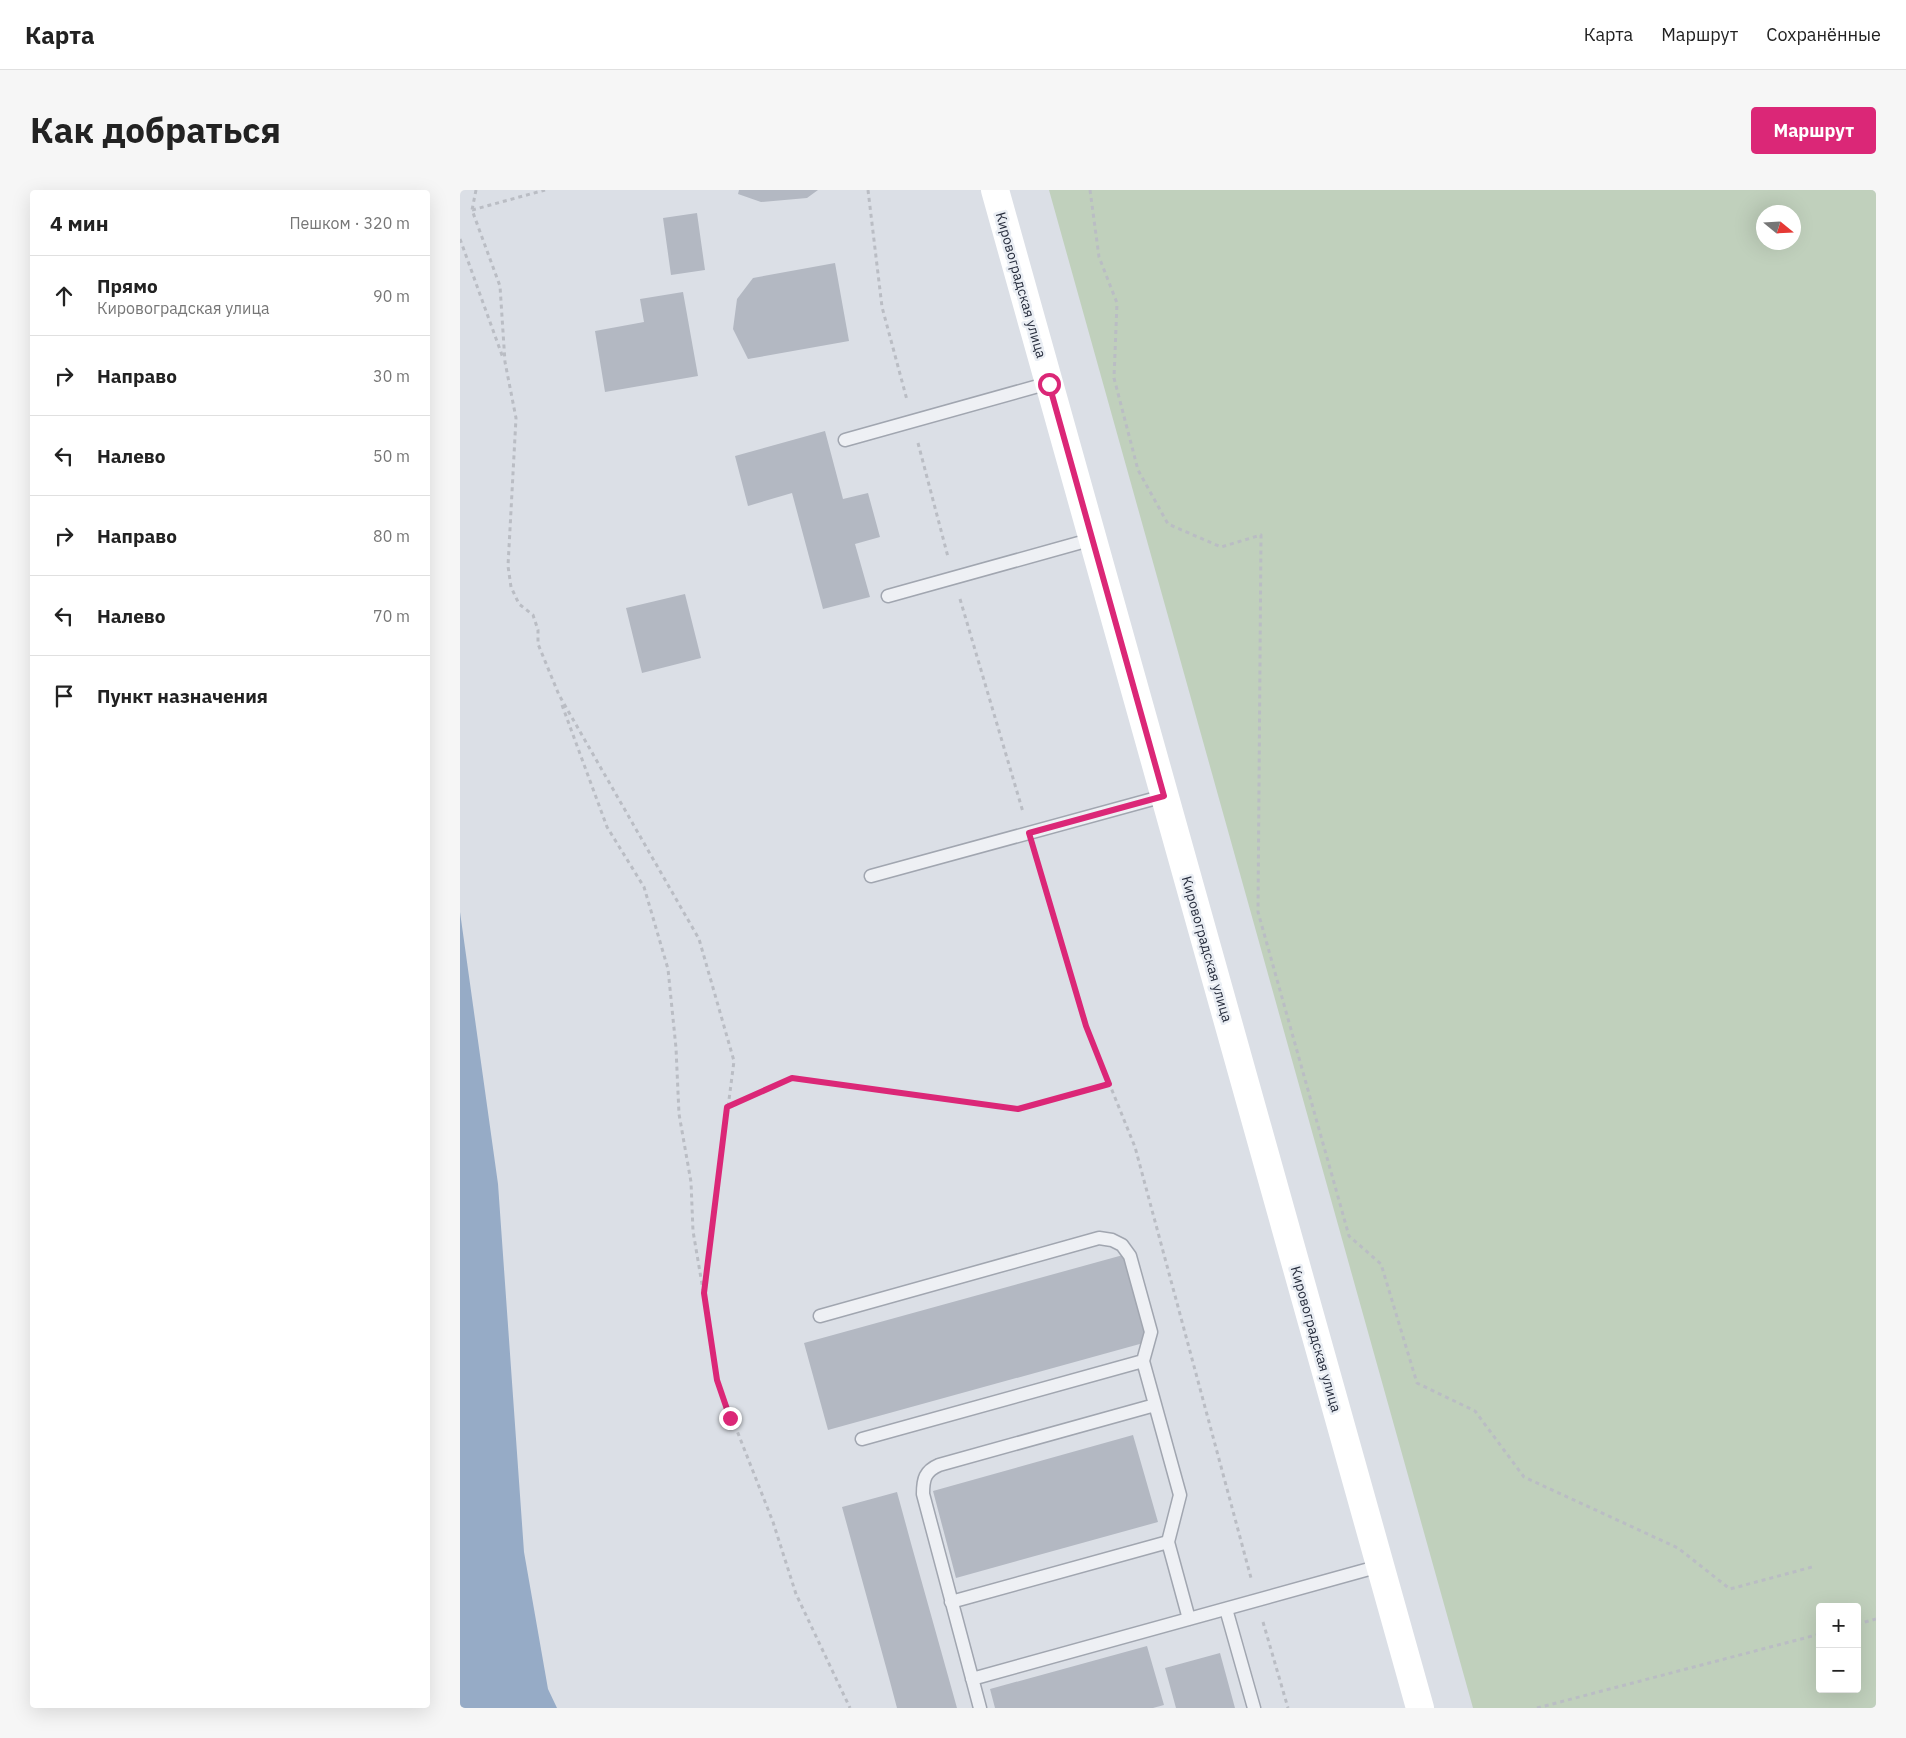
<!DOCTYPE html>
<html lang="ru">
<head>
<meta charset="utf-8">
<style>
	body { margin:0; font-family:"IBM Plex Sans",sans-serif; background:#f6f6f6; color:#222 }
	.controls { position:absolute; right:15px; bottom:15px; display:grid; overflow:hidden; border-radius:5px; box-shadow:0 5px 20px #0002 }
	.controls button { width:45px; height:45px; display:grid; place-items:center; padding:0; border:0; border-bottom:1px solid #e0e0e0; background:#fff; color:#222; font:25px sans-serif }
	.compass { position:absolute; left:1296px; top:15px; width:45px; height:45px; border-radius:50%; background:#fff; box-shadow:0 5px 20px #0002; rotate:108deg }
	.stop { position:absolute; width:15px; height:15px; margin:-11px; border:4px solid #db2777; border-radius:50%; background:#fff }
	.stop.end { background:#db2777; border-color:#fff; box-shadow:0 1px 5px #0008 }
	.list { margin:0; padding:0; list-style:none }
	h2 { display:flex; justify-content:space-between; align-items:center; height:65px; margin:0; padding:0 20px; font-size:21px }
	h2 small { font-size:16px; font-weight:400; color:#767676 }
	.list li { display:grid; grid-template-columns:32px 1fr auto; gap:15px; align-items:center; box-sizing:border-box; height:80px; padding:0 20px; border-top:1px solid #e0e0e0 }
	.list b { display:block; font-size:19px; white-space:nowrap }
	.list p { margin:0; font-size:16px; white-space:nowrap; color:#767676 }
	.list em { font-size:16px; font-style:normal; color:#767676 }
	.icon { flex:none; width:28px; height:28px; fill:none; stroke:currentColor; stroke-width:2; stroke-linecap:round; stroke-linejoin:round }
	.map { position:relative; flex:none; width:1416px; height:1518px; overflow:hidden; border-radius:5px }
	header { display:flex; align-items:center; gap:30px; box-sizing:border-box; height:70px; padding:0 25px; background:#fff; border-bottom:1px solid #e0e0e0 }
	header strong { font-size:24px }
	nav { display:flex; gap:28px; margin-inline-start:auto; font-size:18px }
	.intro { display:flex; align-items:center; justify-content:space-between; box-sizing:border-box; height:120px; padding:0 30px }
	h1 { margin:0; font-size:35px }
	.button { padding:12px 22px; border-radius:5px; background:#db2777; color:#fff; font-size:18px; font-weight:700 }
	main { display:flex; gap:30px; padding:0 30px }
	aside { flex:1; background:#fff; border-radius:5px; box-shadow:0 5px 20px #0002 }
	.map>svg:first-child { display:block }
	.green { fill:#c0d0bc; fill-rule:evenodd }
	.water { fill:#96abc6 }
	.building { fill:#b3b8c2 }
	.lines { fill:none; stroke-linecap:round; stroke-linejoin:round }
	.lane-casing { stroke:#a1a6b0; stroke-width:15 }
	.path { stroke:#babdc4; stroke-width:3; stroke-dasharray:4 4; stroke-linecap:butt }
	.lane { stroke:#eef0f4; stroke-width:12 }
	.secondary { stroke:#fff; stroke-width:28 }
	.route { stroke:#db2777; stroke-width:6 }
	.labels { text-anchor:middle; stroke-width:5; stroke-linejoin:round; paint-order:stroke }
	.street-label { font-size:14px; fill:#262c3c; stroke:#eaeef4 }
</style>
</head>
<body>
<header>
<strong>Карта</strong>
<nav><a>Карта</a><a>Маршрут</a><a>Сохранённые</a></nav>
</header>
<div class="intro"><h1>Как добраться</h1><a class="button">Маршрут</a></div>
<main>
<aside>
<h2>4 мин<small>Пешком · 320 m</small></h2>
<ul class="list">
<li><svg class="icon" aria-label="ahead" viewBox="0 0 24 24"><path d="M12 20V5M6 11l6-6 6 6"/></svg><div><b>Прямо</b><p>Кировоградская улица</p></div><em>90 m</em></li>
<li><svg class="icon" aria-label="right" viewBox="0 0 24 24"><path d="M7 20v-9h11M14 6l5 5-5 5"/></svg><div><b>Направо</b></div><em>30 m</em></li>
<li><svg class="icon" aria-label="left" viewBox="0 0 24 24"><path d="M17 20v-9H6M10 6l-5 5 5 5"/></svg><div><b>Налево</b></div><em>50 m</em></li>
<li><svg class="icon" aria-label="right" viewBox="0 0 24 24"><path d="M7 20v-9h11M14 6l5 5-5 5"/></svg><div><b>Направо</b></div><em>80 m</em></li>
<li><svg class="icon" aria-label="left" viewBox="0 0 24 24"><path d="M17 20v-9H6M10 6l-5 5 5 5"/></svg><div><b>Налево</b></div><em>70 m</em></li>
<li><svg class="icon" aria-label="arrive" viewBox="0 0 24 24"><path d="M6 21V4h12l-3 4 3 4H6"/></svg><div><b>Пункт назначения</b></div></li>
</ul>
</aside>
<div class="map">
<svg width="1416" height="1518" viewBox="0 0 1416 1518">
	<rect width="100%" height="100%" fill="#dbdfe6"/>
	<path class="green" d="M 589,0 L 1416,0 L 1416,1518 L 1013,1518 ZM 1304,22 L 1334,22 L 1334,52 L 1304,52 ZM 1360,1417 L 1397,1417 L 1397,1499 L 1360,1499 Z"/>
	<path class="water" d="M 0,722 L 38,994 L 64,1362 L 88,1499 L 97,1518 L 0,1518 Z"/>
	<path class="building" d="M 279,0 L 358,0 L 347,8 L 301,12 L 278,4 Z
		M 237,23 L 245,80 L 211,85 L 203,28 Z
		M 375,73 L 389,151 L 288,169 L 273,139 L 277,109 L 293,88 Z
		M 223,102 L 238,186 L 145,202 L 135,141 L 184,132 L 180,109 Z
		M 365,241 L 383,309 L 408,303 L 420,347 L 395,354 L 410,407 L 363,419 L 332,303 L 288,316 L 275,266 Z
		M 225,404 L 241,468 L 182,483 L 166,418 Z
		M 663,1065 L 687,1152 L 368,1240 L 344,1153 Z
		M 673,1245 L 698,1332 L 496,1388 L 473,1301 Z
		M 437,1302 L 452,1357 L 497,1518 L 437,1518 L 429,1488 L 382,1317 Z
		M 687,1456 L 704,1515 L 693,1518 L 535,1518 L 530,1499 Z
		M 760,1463 L 775,1518 L 716,1518 L 705,1478 Z"/>
	<g class="lines">
		<g class="lane-casing">
			<path id="lane" d="M 385,250 L 589,193
				M 428,406 L 633,349
				M 411,686 L 704,606
				M 360,1126 L 639,1048 L 652,1050 L 662,1055 L 670,1066 L 691,1142 L 683,1171 L 720,1305 L 708,1352 L 729,1429
				M 402,1249 L 683,1171
				M 491,1412 L 708,1352
				M 766,1419 L 794,1518
				M 512,1489 L 920,1376
				M 520,1518 L 463,1304 C 463,1289 465,1281 479,1275 L 695,1215"/>
		</g>
		<path class="path" d="M 16,0 L 12,20 L 40,96 L 45,172 L 56,228 L 48,376 L 51,397 L 59,414 L 73,425 L 78,440 L 78,454 L 99,505 L 239,749 L 274,871 L 244,1103 L 257,1190 L 313,1332 L 336,1404 L 390,1518
			M 408,0 L 422,117 L 447,210
			M 630,0 L 639,67 L 657,113 L 654,188 L 678,280 L 708,334 L 761,357 L 801,345 L 798,722 L 889,1046 L 921,1074 L 957,1193 L 1015,1221 L 1064,1287 L 1218,1358 L 1270,1399 L 1352,1377
			M 12,20 L 85,0
			M 0,49 L 43,168
			M 458,253 L 488,367
			M 500,409 L 563,622
			M 102,515 L 147,637 L 184,697 L 208,779 L 216,858 L 219,924 L 231,992 L 233,1041 L 243,1100
			M 575,664 L 626,836 L 675,957 L 791,1388
			M 268,917 L 332,888 L 557,919 L 649,894
			M 803,1432 L 828,1518
			M 1397,1434 L 1416,1429
			M 1077,1518 L 1360,1444"/>
		<use href="#lane" class="lane"/>
		<path class="secondary" d="M 535,0 L 960,1518"/>
	</g>
	<g class="lines">
		<path class="route" d="M 270,1228 L 257,1190 L 244,1103 L 267,917 L 332,888 L 558,919 L 649,894 L 626,836 L 569,643 L 704,606 L 589,194"/>
	</g>
	<g class="labels">
		<g class="street-label">
			<text transform="translate(561 95) rotate(74)" y="5">Кировоградская улица</text>
			<text transform="translate(747 759) rotate(74)" y="5">Кировоградская улица</text>
			<text transform="translate(856 1149) rotate(74)" y="5">Кировоградская улица</text>
		</g>
	</g>
</svg>
<div class="controls">
<button>+</button>
<button>−</button>
</div>
<svg class="compass" viewBox="-18 -18 36 36"><path d="M0-13l5 13h-10z" fill="#e53935"/><path d="M0 13l5-13h-10z" fill="#767676"/></svg>
<div class="stop" style="left:589px;top:194px"></div>
<div class="stop end" style="left:270px;top:1228px"></div>
</div>
</main>
</body>
</html>
